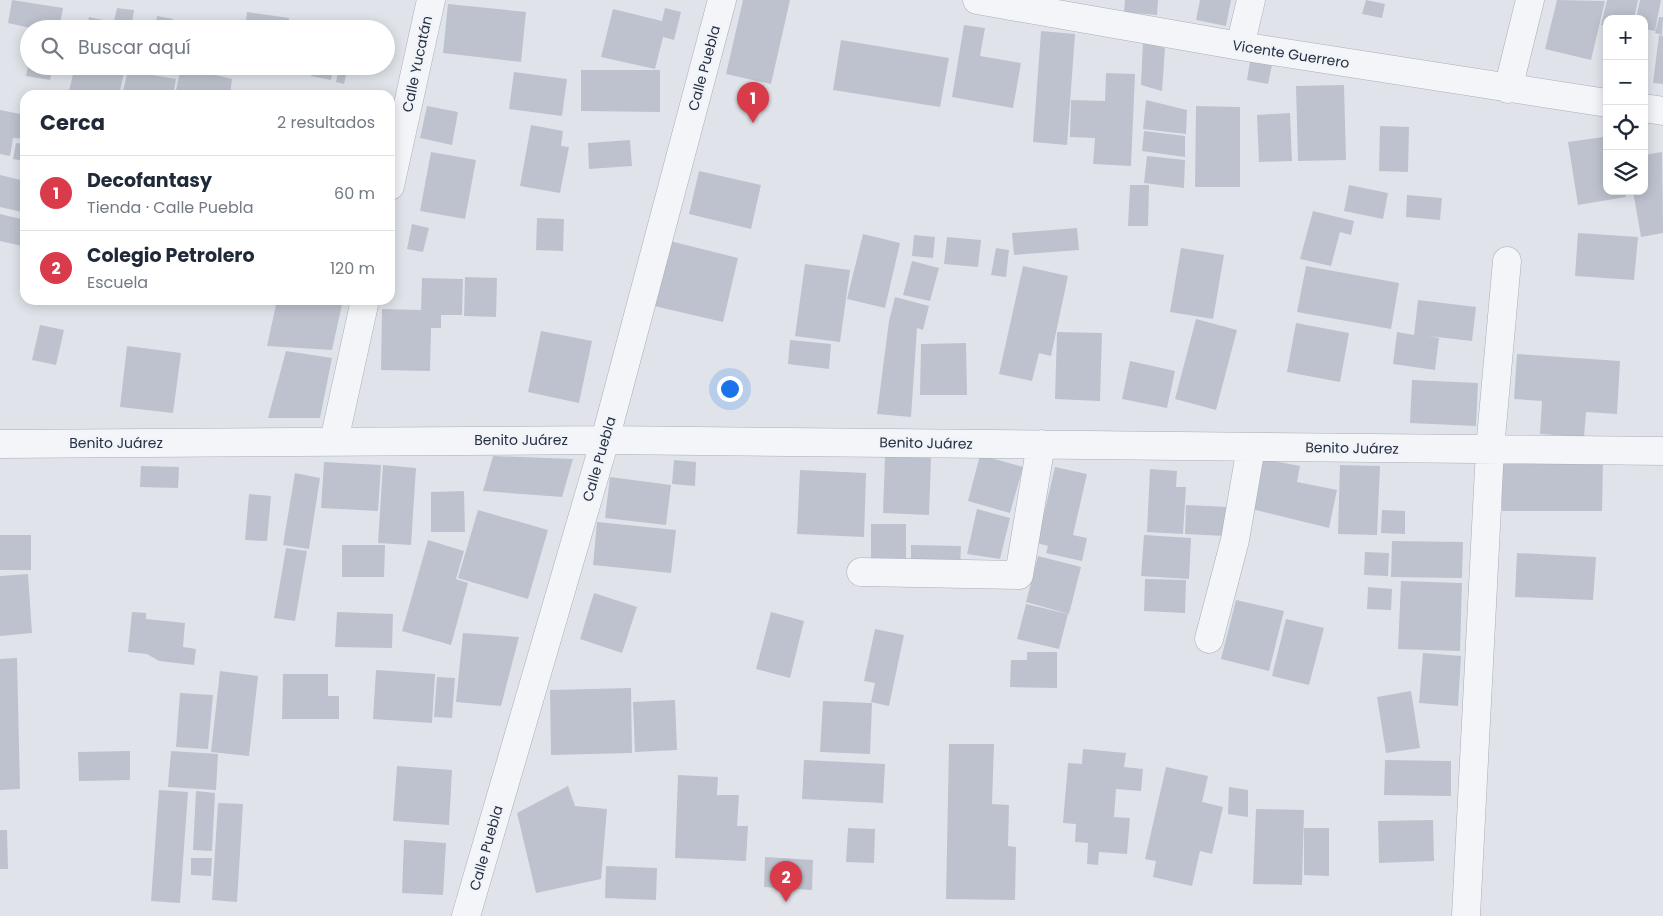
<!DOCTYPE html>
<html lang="es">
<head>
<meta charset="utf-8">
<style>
	body { margin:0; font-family:Poppins,sans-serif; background:#f2f2f3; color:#1f2937 }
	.controls { position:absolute; right:15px; top:15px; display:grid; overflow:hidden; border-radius:10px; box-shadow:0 2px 12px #0003 }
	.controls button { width:45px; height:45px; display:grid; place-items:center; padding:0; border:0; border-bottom:1px solid #e0e1e3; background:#fff; color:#1f2937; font:25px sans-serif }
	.you { position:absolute; left:729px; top:388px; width:18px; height:18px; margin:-12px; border:4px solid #fff; border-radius:50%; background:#1a73e8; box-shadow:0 0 0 8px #1a73e833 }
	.badge { display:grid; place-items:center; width:32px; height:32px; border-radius:50%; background:#da3b4b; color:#fff; font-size:16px; font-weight:700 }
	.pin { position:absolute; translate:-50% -41px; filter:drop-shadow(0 1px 2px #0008) }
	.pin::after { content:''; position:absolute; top:26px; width:18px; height:15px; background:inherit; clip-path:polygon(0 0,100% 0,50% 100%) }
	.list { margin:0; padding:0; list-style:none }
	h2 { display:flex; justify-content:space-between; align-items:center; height:65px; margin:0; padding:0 20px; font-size:21px }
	h2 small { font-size:16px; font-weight:400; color:#747a83 }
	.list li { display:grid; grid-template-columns:32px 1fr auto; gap:15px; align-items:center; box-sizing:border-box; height:75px; padding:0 20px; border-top:1px solid #e0e1e3 }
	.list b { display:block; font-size:19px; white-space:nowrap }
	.list p { margin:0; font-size:16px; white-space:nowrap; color:#747a83 }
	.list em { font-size:16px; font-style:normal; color:#747a83 }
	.icon { flex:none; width:28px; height:28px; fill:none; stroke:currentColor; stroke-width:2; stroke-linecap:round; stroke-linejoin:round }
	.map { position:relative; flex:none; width:1663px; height:916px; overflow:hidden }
	.search { position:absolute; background:#fff; box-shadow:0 2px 12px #0003; left:20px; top:20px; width:375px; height:55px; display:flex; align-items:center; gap:12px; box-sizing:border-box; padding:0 18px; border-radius:28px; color:#747a83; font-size:19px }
	.panel { position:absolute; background:#fff; box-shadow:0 2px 12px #0003; left:20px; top:90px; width:375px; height:215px; border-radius:15px }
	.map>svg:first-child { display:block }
	.building { fill:#bdc2ce }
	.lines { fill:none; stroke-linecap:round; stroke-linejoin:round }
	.minor-casing { stroke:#a8aeb8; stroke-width:29 }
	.minor { stroke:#f3f5f8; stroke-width:28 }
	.labels { text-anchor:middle; stroke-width:4; stroke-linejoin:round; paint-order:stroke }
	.street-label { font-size:14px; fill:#273043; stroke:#f0f3f8 }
</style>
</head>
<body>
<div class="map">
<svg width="1663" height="916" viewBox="0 0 1663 916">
	<rect width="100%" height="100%" fill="#e0e4ea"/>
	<path class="building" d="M 12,0 L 63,8 L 59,29 L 35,29 L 8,23 Z
		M 743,0 L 790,0 L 771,84 L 726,74 Z
		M 1125,0 L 1158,0 L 1157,15 L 1124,12 Z
		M 1200,0 L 1231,0 L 1226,26 L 1196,20 Z
		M 1366,0 L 1385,4 L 1382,18 L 1362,14 Z
		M 1557,0 L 1605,1 L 1591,60 L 1545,49 Z
		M 1607,0 L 1638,0 L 1634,19 L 1607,19 L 1607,26 L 1601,25 Z
		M 1640,0 L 1661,0 L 1655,31 L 1644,29 L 1644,19 L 1636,19 Z
		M 448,4 L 526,12 L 521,62 L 443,53 Z
		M 117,8 L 134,10 L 131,29 L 113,26 Z
		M 665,8 L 681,12 L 674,40 L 663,37 L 655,69 L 601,57 L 613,9 L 662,21 Z
		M 247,12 L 289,18 L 288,29 L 245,29 Z
		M 157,16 L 173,19 L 171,29 L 155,29 Z
		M 89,17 L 107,21 L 105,29 L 87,29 Z
		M 1659,17 L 1663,17 L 1662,35 L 1655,33 Z
		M 964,25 L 985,28 L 980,56 L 1021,63 L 1013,108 L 952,97 Z
		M 1041,31 L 1075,34 L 1067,145 L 1033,142 Z
		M 1659,35 L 1663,36 L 1663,84 L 1653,83 Z
		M 841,40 L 949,58 L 940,107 L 833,90 Z
		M 1143,42 L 1165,48 L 1162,91 L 1141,85 Z
		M 1250,61 L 1272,65 L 1268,84 L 1247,80 Z
		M 28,66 L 53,66 L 50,80 L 26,76 Z
		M 75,66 L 125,68 L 119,95 L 68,95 Z
		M 239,66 L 282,66 L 281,75 L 239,69 Z
		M 313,66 L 334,66 L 331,80 L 311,76 Z
		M 339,66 L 356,66 L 355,71 L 347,70 L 344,84 L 336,82 Z
		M 181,67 L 232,79 L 230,95 L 175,95 Z
		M 581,70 L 660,70 L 660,112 L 581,111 Z
		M 128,71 L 176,79 L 173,95 L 122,95 Z
		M 514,72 L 567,79 L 562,116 L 509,109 Z
		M 1106,73 L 1135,74 L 1131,166 L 1093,164 L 1095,138 L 1070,137 L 1071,100 L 1105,101 Z
		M 1344,85 L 1346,160 L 1298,161 L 1296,86 Z
		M 1146,100 L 1187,110 L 1186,134 L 1143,129 Z
		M 427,106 L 458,112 L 452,145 L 420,138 Z
		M 1196,106 L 1240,107 L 1240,187 L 1195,187 Z
		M 0,110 L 25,115 L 25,139 L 13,138 L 10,156 L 0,154 Z
		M 1290,113 L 1292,161 L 1259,162 L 1257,115 Z
		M 531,125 L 563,131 L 561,146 L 569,147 L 560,193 L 520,186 Z
		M 1380,126 L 1409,127 L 1408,172 L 1379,171 Z
		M 1144,131 L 1185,136 L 1185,157 L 1142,151 Z
		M 1603,137 L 1607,163 L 1607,191 L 1625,191 L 1626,197 L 1578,205 L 1568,142 Z
		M 630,140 L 632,166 L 589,169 L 588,143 Z
		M 16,143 L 25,144 L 25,161 L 13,159 Z
		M 431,152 L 476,160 L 465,219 L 420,211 Z
		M 1662,152 L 1663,233 L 1641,237 L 1633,191 L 1644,191 L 1644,155 Z
		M 1147,156 L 1185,160 L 1184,188 L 1144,183 Z
		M 699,171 L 761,185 L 751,229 L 689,214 Z
		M 0,175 L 25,181 L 25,199 L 22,212 L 0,207 Z
		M 1130,185 L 1149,185 L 1148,226 L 1128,226 Z
		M 1349,185 L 1388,193 L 1383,219 L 1344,211 Z
		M 1407,195 L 1442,198 L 1440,220 L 1406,217 Z
		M 1313,211 L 1354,221 L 1351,235 L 1340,232 L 1331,266 L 1300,259 Z
		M 0,214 L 25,220 L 22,246 L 0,241 Z
		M 537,218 L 564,219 L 563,251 L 536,250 Z
		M 412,224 L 429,228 L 423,252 L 407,249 Z
		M 1077,228 L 1079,250 L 1014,255 L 1012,233 Z
		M 1578,233 L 1638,237 L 1634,280 L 1575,276 Z
		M 863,234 L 900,243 L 885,308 L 847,299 Z
		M 914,235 L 935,237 L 933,258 L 912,256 Z
		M 947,237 L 981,240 L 978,267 L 944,264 Z
		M 670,241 L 738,258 L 723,322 L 654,306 Z
		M 996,248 L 1009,250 L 1006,277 L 991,275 Z
		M 1181,248 L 1224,255 L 1213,319 L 1170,312 Z
		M 912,261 L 939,268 L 930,301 L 903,295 Z
		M 805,264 L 850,270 L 840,342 L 795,336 Z
		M 1023,266 L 1068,276 L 1051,356 L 1039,353 L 1032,381 L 999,374 Z
		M 1306,266 L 1399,283 L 1391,329 L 1297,312 Z
		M 465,277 L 497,278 L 496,317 L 464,316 Z
		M 422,278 L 463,279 L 462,315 L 441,315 L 441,328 L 431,328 L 430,371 L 381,370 L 382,309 L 421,310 Z
		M 895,297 L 929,306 L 923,330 L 917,328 L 911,417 L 877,414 L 889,321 Z
		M 277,300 L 343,300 L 332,350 L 267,346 Z
		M 1418,300 L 1476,307 L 1472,341 L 1428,336 L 1439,338 L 1435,370 L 1393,364 L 1397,332 L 1414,335 Z
		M 1196,319 L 1237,330 L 1216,410 L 1175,399 Z
		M 1296,323 L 1349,333 L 1340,382 L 1287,372 Z
		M 40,325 L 64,330 L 56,365 L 32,360 Z
		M 541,331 L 592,341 L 579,403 L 528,392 Z
		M 1057,332 L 1102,333 L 1100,401 L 1055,399 Z
		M 790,340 L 831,344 L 829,369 L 788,364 Z
		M 966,343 L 967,395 L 920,395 L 921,344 Z
		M 127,346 L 181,353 L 173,413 L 120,407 Z
		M 286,351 L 332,358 L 320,418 L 268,418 Z
		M 1517,354 L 1620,361 L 1617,414 L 1586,412 L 1584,437 L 1540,434 L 1542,401 L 1514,399 Z
		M 1130,361 L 1175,371 L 1167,408 L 1122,399 Z
		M 1412,380 L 1478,383 L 1476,426 L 1410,423 Z
		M 980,455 L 1023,467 L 1010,513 L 968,501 Z
		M 493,456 L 573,459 L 562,497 L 483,491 Z
		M 885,456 L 931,458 L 929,515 L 883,513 Z
		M 1254,457 L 1300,466 L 1297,482 L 1337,490 L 1329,528 L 1247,508 Z
		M 674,460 L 696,462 L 695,486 L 672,484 Z
		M 324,462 L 381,465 L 378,511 L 321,508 Z
		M 1502,463 L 1603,463 L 1602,511 L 1502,511 Z
		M 383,465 L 416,468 L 411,545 L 378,543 Z
		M 1340,465 L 1380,466 L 1377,535 L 1338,534 Z
		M 141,466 L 179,467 L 178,488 L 140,487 Z
		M 1055,467 L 1087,474 L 1073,535 L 1087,538 L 1082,561 L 1046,553 L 1048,546 L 1037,543 Z
		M 1150,469 L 1177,471 L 1176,487 L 1186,487 L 1183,534 L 1147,532 Z
		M 800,470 L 866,473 L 864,537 L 797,534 Z
		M 295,473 L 320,478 L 309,549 L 283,545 Z
		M 610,477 L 671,485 L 666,525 L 605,518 Z
		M 464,491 L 465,532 L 431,532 L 431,492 Z
		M 249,494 L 271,496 L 267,541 L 245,540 Z
		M 1186,505 L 1228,507 L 1226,536 L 1185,534 Z
		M 977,509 L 1010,518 L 1000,559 L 967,554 Z
		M 478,510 L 548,530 L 528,599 L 458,578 Z
		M 1382,510 L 1405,511 L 1405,534 L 1381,533 Z
		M 597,522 L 676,530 L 671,573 L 593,565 Z
		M 871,524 L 906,524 L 906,565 L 871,566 Z
		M 0,535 L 31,535 L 31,570 L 0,570 Z
		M 1144,535 L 1191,538 L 1189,579 L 1141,576 Z
		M 428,540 L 464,551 L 456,579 L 468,583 L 451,645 L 402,631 Z
		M 1392,541 L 1463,542 L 1462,578 L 1391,577 Z
		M 342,545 L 385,545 L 384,577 L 342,577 Z
		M 911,545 L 961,546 L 960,570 L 911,569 Z
		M 286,548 L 307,551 L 295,621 L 274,618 Z
		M 1365,552 L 1389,553 L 1388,576 L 1364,575 Z
		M 1517,553 L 1596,557 L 1593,600 L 1515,597 Z
		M 1038,556 L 1081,567 L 1069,614 L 1026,602 Z
		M 28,574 L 32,633 L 0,636 L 0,576 Z
		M 1145,579 L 1186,580 L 1185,613 L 1144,611 Z
		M 1401,581 L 1462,583 L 1460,651 L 1398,649 Z
		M 1368,587 L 1392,589 L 1391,610 L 1367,609 Z
		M 594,593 L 637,607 L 622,653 L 580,639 Z
		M 1236,600 L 1284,611 L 1269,671 L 1221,659 Z
		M 1026,604 L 1068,614 L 1059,649 L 1017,639 Z
		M 132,612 L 146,613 L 146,619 L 185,623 L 183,647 L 196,649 L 194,665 L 159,661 L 147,654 L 128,652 Z
		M 337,612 L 393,614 L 392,648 L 335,647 Z
		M 771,612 L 804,621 L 790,678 L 756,669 Z
		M 1286,619 L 1324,628 L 1309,685 L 1272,676 Z
		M 875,629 L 904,635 L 889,706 L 871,702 L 875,683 L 864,681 Z
		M 463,633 L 519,637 L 501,706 L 456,702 Z
		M 1027,652 L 1057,652 L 1057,688 L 1010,687 L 1011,660 L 1027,660 Z
		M 1423,653 L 1461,656 L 1458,706 L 1419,703 Z
		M 17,658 L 20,789 L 0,790 L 0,659 Z
		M 376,670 L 435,674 L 432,723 L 373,719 Z
		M 220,671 L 258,676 L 249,756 L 211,752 Z
		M 283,674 L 328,674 L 328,696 L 339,696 L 339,719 L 282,719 Z
		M 437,677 L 455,678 L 452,718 L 434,717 Z
		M 631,688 L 632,753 L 551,755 L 550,690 Z
		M 1411,691 L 1420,748 L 1386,753 L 1377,697 Z
		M 180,693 L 213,695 L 208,749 L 176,747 Z
		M 675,700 L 677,750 L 635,752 L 633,702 Z
		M 823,701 L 872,703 L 870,754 L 820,752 Z
		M 949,744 L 994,744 L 992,804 L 1009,805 L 1008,846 L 1016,847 L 1015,900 L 946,899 Z
		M 1083,749 L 1126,753 L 1124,767 L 1143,769 L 1141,791 L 1116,789 L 1114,817 L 1130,818 L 1127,854 L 1099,852 L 1098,865 L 1087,864 L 1088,843 L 1075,842 L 1076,824 L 1063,823 L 1068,763 L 1082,764 Z
		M 130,751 L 130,780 L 79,781 L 78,752 Z
		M 171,751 L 218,754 L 216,790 L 168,787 Z
		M 804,760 L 885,764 L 883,803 L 802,799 Z
		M 1385,760 L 1451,761 L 1451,796 L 1384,795 Z
		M 397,766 L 452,770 L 449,825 L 393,821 Z
		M 1166,767 L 1208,776 L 1202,802 L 1223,807 L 1212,854 L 1200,851 L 1192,886 L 1153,877 L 1156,861 L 1145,859 Z
		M 678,775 L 718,777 L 717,795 L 739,795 L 737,826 L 748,826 L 746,861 L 675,858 Z
		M 568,786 L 575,806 L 607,809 L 601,879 L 536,893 L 517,813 Z
		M 1229,787 L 1248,790 L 1248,817 L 1228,814 Z
		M 159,790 L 188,792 L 180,903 L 151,901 Z
		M 196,791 L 215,793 L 212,851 L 193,850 Z
		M 218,803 L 243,804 L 237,902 L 212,900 Z
		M 1256,809 L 1304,810 L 1302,885 L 1253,884 Z
		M 1433,820 L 1434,861 L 1379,863 L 1378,821 Z
		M 848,828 L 875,829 L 874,863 L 846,862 Z
		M 1304,828 L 1329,828 L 1329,876 L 1304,875 Z
		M 0,830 L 7,830 L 8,869 L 0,869 Z
		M 404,840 L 446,843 L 443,895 L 402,893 Z
		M 765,857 L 813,860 L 812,890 L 764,887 Z
		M 191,858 L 212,858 L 211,876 L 191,875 Z
		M 606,866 L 657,868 L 656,900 L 605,898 Z"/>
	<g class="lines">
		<g class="minor-casing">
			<path id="minor" d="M 977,0 L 1240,46 L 1607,103
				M 1240,46 L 1251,0
				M 1508,89 L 1530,0
				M 1644,108 L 1663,111
				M 390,186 L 431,0
				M 334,441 L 365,300
				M 0,444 L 605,440 L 1663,451
				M 861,572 L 1019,575 L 1041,444
				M 1209,639 L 1235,540 L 1251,447
				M 466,916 L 605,440 L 722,0
				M 1466,916 L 1490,449 L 1507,261"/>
		</g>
		<use href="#minor" class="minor"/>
	</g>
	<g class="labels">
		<g class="street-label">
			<text transform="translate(1291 54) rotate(9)" y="5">Vicente Guerrero</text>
			<text transform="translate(417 64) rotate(-78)" y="5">Calle Yucatán</text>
			<text transform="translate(704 68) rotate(-75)" y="5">Calle Puebla</text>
			<text x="521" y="445">Benito Juárez</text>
			<text x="116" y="448">Benito Juárez</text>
			<text transform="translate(926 443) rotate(1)" y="5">Benito Juárez</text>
			<text transform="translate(1352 448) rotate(1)" y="5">Benito Juárez</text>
			<text transform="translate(599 459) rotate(-74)" y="5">Calle Puebla</text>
			<text transform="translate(486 848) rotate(-74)" y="5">Calle Puebla</text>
		</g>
	</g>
</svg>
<div class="controls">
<button>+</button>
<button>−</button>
<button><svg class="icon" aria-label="locate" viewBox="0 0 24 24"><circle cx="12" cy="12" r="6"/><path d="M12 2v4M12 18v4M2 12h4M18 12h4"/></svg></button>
<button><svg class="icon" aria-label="layers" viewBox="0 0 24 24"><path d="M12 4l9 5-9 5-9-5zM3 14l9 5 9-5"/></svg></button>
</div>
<div class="you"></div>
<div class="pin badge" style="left:753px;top:123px">1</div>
<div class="pin badge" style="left:786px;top:902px">2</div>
<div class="search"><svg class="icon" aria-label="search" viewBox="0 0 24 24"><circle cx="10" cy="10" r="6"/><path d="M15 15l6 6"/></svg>Buscar aquí</div>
<section class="panel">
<h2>Cerca<small>2 resultados</small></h2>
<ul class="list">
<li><span class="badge">1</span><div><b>Decofantasy</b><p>Tienda · Calle Puebla</p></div><em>60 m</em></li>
<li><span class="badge">2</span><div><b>Colegio Petrolero</b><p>Escuela</p></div><em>120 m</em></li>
</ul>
</section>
</div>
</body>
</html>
